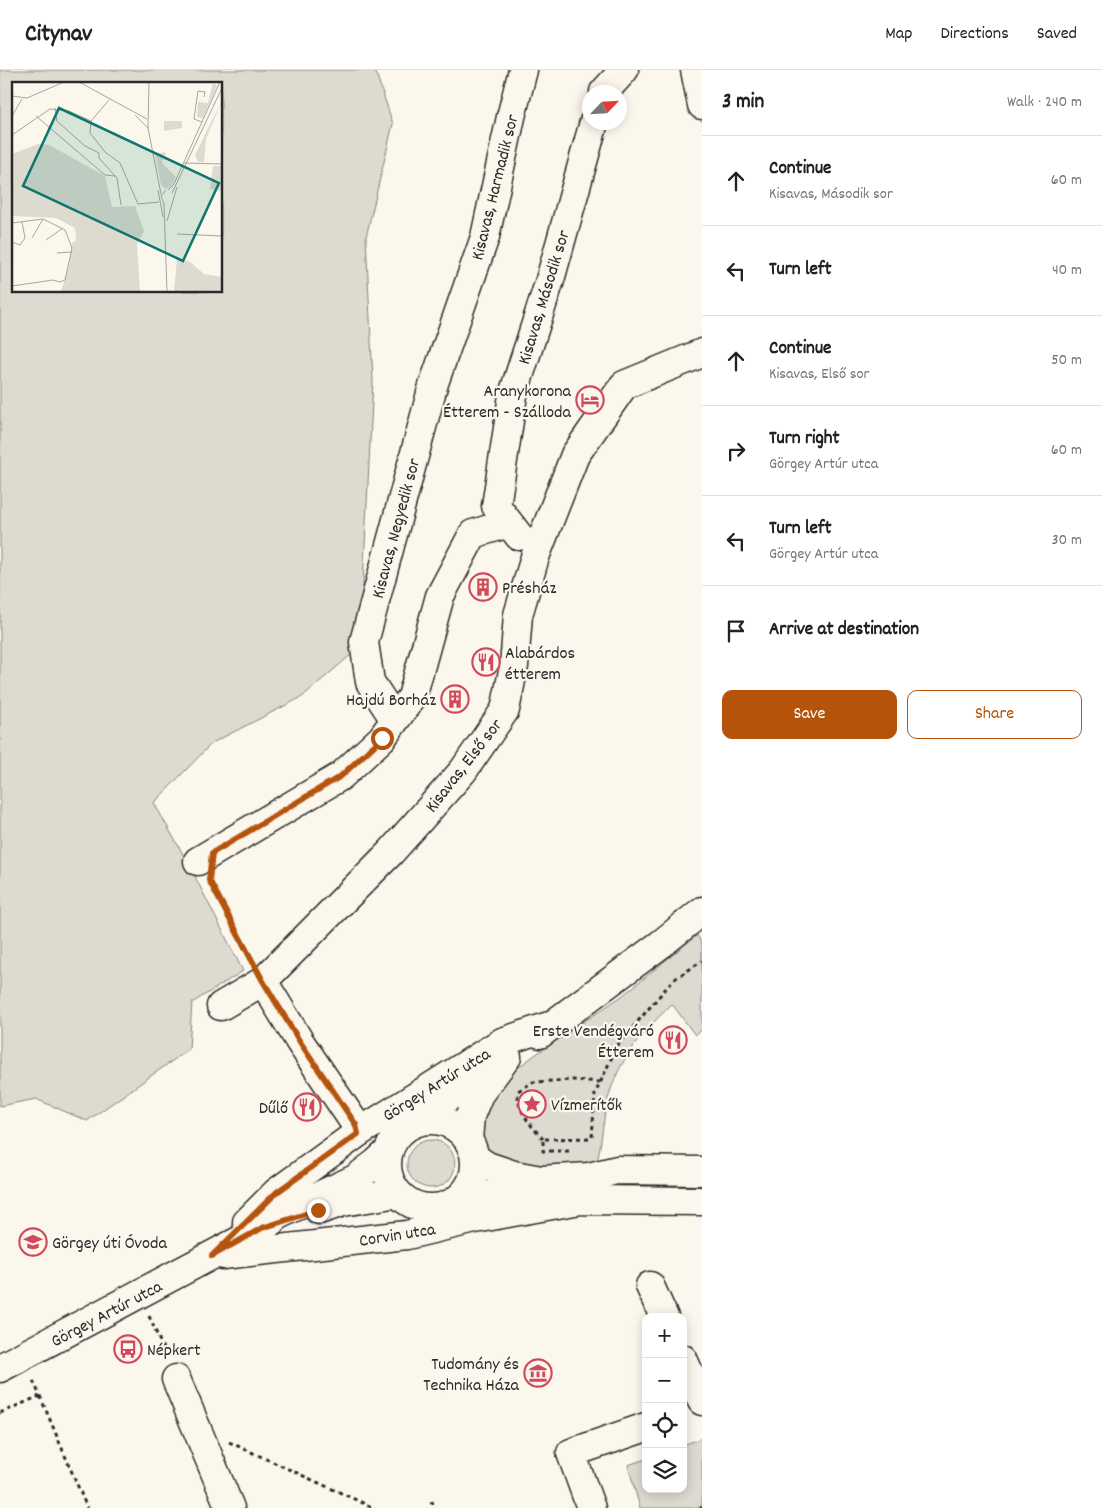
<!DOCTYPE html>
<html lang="en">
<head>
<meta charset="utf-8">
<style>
	body { margin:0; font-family:Dekko,sans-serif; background:#f2f2f2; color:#222 }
	.controls { position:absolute; right:15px; bottom:15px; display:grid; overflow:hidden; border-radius:10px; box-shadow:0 2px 12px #0003 }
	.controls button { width:45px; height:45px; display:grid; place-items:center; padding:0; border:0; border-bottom:1px solid #e0e0e0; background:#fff; color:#222; font:25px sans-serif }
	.compass { position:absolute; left:582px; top:15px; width:45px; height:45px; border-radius:50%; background:#fff; box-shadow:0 2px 12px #0003; rotate:65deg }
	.stop { position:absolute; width:15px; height:15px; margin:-11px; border:4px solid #b45309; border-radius:50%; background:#fff }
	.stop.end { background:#b45309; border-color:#fff; box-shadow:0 1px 5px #0008 }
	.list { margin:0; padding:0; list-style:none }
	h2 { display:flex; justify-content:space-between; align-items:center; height:65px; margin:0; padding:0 20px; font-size:21px }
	h2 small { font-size:16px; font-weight:400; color:#767676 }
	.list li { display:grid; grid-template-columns:32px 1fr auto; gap:15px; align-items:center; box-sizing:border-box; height:90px; padding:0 20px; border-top:1px solid #e0e0e0 }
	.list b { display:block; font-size:19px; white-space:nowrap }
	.list p { margin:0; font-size:16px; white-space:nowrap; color:#767676 }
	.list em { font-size:16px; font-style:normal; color:#767676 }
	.actions { display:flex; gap:10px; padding:15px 20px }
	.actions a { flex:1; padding:11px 0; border:1px solid #b45309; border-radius:10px; text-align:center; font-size:18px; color:#b45309 }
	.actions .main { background:#b45309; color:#fff }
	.icon { flex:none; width:28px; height:28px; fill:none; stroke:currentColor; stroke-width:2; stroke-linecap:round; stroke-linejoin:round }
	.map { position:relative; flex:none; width:702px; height:1438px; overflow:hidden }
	header { display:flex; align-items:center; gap:30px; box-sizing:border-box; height:70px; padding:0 25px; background:#fff; border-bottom:1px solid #e0e0e0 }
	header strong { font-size:24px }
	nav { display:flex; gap:28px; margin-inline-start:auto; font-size:18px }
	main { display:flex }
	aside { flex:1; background:#fff }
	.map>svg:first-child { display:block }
	.green { fill:#dddad0; stroke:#84827e; fill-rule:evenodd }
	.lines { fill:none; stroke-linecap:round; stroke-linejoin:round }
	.minor-casing { stroke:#2b2b2b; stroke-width:31 }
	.path { stroke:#2b2b2b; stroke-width:3; stroke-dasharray:4 4; stroke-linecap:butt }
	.minor { stroke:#fbf7ec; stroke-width:28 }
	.route { stroke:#b45309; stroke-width:6 }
	.labels { text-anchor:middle; stroke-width:4.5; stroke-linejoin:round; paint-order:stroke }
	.street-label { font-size:18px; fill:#2b2b2b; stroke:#fbf7ec }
	.poi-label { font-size:18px; fill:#2b2b2b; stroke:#fbf7ec; text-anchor:end }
	.inset-road { fill:none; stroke:#a8a59f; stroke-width:1 }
	.view { fill:#0f766e; fill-opacity:0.15; stroke:#0f766e; stroke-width:2.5 }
	.inset-edge { fill:none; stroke:#2b2b2b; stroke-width:2.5 }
</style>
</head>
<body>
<header>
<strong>Citynav</strong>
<nav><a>Map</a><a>Directions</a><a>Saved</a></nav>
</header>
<main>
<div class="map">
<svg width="702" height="1438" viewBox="0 0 702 1438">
	<rect width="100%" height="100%" fill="#fbf7ec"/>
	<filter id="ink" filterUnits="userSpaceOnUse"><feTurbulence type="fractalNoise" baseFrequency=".02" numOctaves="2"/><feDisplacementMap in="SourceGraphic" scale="10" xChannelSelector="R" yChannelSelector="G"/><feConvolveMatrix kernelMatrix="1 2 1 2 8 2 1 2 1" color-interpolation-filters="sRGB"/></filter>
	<g filter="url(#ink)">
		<path class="green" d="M 0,0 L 375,0 L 393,54 L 366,167 L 373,311 L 360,577 L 302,627 L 212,673 L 154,733 L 188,793 L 243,901 L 192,933 L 189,979 L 87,1051 L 36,1029 L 0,1036 ZM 14,14 L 221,14 L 221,221 L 14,221 Z
			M 697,865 L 702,874 L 702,960 L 695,965 L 672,934 C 645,960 622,985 610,1022 C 602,1046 603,1073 595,1098 L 523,1103 L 494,1089 L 475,1065 L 488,1020 L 539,982 L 622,926 Z
			M407 1094a24 24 0 1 1 48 0a24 24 0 1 1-48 0Z
			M 702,1368 L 702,1438 L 640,1438 L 628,1395 L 646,1389 L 646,1419 L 683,1419 L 683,1375 Z"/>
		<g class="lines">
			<g class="minor-casing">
				<path id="minor" d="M 695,0 L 702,35
					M 604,22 L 624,0
					M 519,466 L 496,436 L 513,325 L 550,210 L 594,52
					M 395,650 L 370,612 L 364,572 L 433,316 L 485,167 L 511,47 L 523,0
					M 198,791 L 341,706 L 382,668 L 412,627 L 440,526 L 473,464 L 509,453
					M 221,936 L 263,911
					M 540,964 L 661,874 L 702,841
					M387 1094a44 44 0 1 1 88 0a44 44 0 1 1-88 0Z
					M 420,1051 L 467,1012
					M 358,1063 L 356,1055 L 300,972 L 263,911 L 391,782 L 463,701 L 505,640 L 514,596 L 518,545 L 535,487 L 575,385 L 624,315 L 702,283
					M 468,1070 L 470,1046 L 479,1024 L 507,987
					M 475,1088 L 487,1096 L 514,1105 L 541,1110 L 588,1107 L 617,1100 L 702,1101
					M 464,1124 L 580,1130 L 702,1131
					M 319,1140 L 343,1132 L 398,1123
					M 247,1152 L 277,1122 L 358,1063 L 502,972 L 555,954
					M 223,1185 L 407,1165 L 475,1149 L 580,1130
					M 650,1216 L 664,1247
					M 683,1289 L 702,1331
					M 0,1298 L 263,1158 L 280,1144 L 355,1109 L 376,1093 L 389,1081
					M 176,1309 L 230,1438
					M 591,1438 L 571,1383 L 646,1357"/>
			</g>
			<path class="path" d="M 210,811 L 251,889
				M 543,1069 C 531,1056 516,1039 518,1021 L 533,1012 L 574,1010 L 600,1012
				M 569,1081 L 543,1081 L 543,1069 L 592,1068 L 595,1024 L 617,976 L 673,910 L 702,891
				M 149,1246 L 167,1288
				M 40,1326 L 87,1438
				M 0,1343 L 40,1326 L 32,1308
				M 229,1372 L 374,1438
				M 430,1433 L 435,1432
				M 700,1438 L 702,1437"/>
			<use href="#minor" class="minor"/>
		</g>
	</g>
	<g class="lines" filter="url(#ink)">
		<path class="route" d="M 318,1140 L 262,1158 L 212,1186 L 277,1122 L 358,1064 L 356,1055 L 300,972 L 263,911 L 209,810 L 212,783 L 341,706 L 382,668"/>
	</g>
	<defs>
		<g id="hotel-ring" transform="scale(1.4375)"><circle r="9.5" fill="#fbf7ec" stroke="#d1495b" stroke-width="1.5"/><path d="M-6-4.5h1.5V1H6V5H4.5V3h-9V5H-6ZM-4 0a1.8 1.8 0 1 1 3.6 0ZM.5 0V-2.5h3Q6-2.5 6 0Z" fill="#d1495b"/></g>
		<g id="building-ring" transform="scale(1.4375)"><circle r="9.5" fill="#fbf7ec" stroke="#d1495b" stroke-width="1.5"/><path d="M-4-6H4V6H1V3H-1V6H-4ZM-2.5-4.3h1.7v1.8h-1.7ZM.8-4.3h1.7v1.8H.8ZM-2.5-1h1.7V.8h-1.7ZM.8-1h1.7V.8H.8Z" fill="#d1495b"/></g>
		<g id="restaurant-ring" transform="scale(1.4375)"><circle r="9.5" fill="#fbf7ec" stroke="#d1495b" stroke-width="1.5"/><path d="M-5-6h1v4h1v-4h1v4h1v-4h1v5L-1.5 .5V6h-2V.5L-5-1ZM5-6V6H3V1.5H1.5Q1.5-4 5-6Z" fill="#d1495b"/></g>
		<g id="sight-ring" transform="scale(1.4375)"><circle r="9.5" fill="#fbf7ec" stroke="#d1495b" stroke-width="1.5"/><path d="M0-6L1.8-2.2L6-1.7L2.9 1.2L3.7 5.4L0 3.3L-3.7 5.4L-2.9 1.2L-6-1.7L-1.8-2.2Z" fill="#d1495b"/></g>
		<g id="school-ring" transform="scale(1.4375)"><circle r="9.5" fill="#fbf7ec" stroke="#d1495b" stroke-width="1.5"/><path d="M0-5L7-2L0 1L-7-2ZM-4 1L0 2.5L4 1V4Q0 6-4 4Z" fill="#d1495b"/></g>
		<g id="bus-ring" transform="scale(1.4375)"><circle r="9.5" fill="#fbf7ec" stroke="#d1495b" stroke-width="1.5"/><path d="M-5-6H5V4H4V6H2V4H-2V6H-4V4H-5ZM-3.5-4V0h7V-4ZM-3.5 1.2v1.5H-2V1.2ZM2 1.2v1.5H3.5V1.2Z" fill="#d1495b"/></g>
		<g id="museum-ring" transform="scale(1.4375)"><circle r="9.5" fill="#fbf7ec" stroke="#d1495b" stroke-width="1.5"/><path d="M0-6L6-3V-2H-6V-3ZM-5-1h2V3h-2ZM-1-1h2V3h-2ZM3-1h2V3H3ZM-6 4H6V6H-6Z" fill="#d1495b"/></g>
	</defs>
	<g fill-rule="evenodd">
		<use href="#hotel-ring" x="590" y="330"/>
		<use href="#building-ring" x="483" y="517"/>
		<use href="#restaurant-ring" x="486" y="592"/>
		<use href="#building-ring" x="455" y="629"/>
		<use href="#restaurant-ring" x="673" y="970"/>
		<use href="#sight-ring" x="532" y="1034"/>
		<use href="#restaurant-ring" x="307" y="1037"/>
		<use href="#school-ring" x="33" y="1172"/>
		<use href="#bus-ring" x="128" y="1279"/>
		<use href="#museum-ring" x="538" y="1303"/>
	</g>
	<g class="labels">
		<g class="street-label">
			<text transform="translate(494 117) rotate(-76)" y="6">Kisavas, Harmadik sor</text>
			<text transform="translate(543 227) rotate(-73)" y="6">Kisavas, Második sor</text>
			<text transform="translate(395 458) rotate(-75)" y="6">Kisavas, Negyedik sor</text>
			<text transform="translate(463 695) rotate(-52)" y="6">Kisavas, Első sor</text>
			<text transform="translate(436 1014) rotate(-32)" y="6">Görgey Artúr utca</text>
			<text transform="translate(397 1164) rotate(-9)" y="6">Corvin utca</text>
			<text transform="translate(106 1243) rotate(-28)" y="6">Görgey Artúr utca</text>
		</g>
		<g class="poi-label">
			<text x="571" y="326">Aranykorona<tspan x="571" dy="21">Étterem - Szálloda</tspan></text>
			<text x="502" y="523" text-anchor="start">Présház</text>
			<text x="505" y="588" text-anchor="start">Alabárdos<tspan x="505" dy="21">étterem</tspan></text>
			<text x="436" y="635">Hajdú Borház</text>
			<text x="654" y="966">Erste Vendégváró<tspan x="654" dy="21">Étterem</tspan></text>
			<text x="551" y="1040" text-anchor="start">Vízmerítők</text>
			<text x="288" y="1043">Dűlő</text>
			<text x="52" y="1178" text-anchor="start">Görgey úti Óvoda</text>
			<text x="147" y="1285" text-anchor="start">Népkert</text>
			<text x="519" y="1299">Tudomány és<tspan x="519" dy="21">Technika Háza</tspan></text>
		</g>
	</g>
	<g transform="translate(12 12)">
		<rect width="210" height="210" fill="#fbf7ec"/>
		<path d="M 201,1 L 205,4 L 191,36 L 188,36 L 185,34 L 186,20 L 196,21 ZM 210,18 L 194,57 L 192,80 L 186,80 L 183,73 ZM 152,39 L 170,39 L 170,46 L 152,49 ZM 26,62 L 37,63 L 93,94 L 100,125 L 123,124 L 132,149 L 125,162 L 128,210 L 49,210 L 57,183 L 60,161 L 64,159 L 63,146 L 44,136 L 0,134 L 0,72 ZM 153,70 L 154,77 L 150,78 L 151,82 L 164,95 L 160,103 L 154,107 L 149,103 L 143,72 ZM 201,84 L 210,84 L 210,109 L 198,107 ZM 165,177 L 177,179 L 192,192 L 210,195 L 210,210 L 162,210 Z" fill="#dddad0"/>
		<path class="inset-road" d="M 67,0 L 135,37M 137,0 L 136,46 L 149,112M 0,14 L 15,16 L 52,0M 43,26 L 45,39 L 73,64 L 87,71M 123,33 L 136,46M 0,34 L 10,17M 24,34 L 93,93 L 103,94M 79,39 L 78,51 L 93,70 L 108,81 L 126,122 L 147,120M 190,40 L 182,37 L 186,9 L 193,10 L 192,15M 0,53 L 38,27 L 57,29 L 79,39 L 97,18M 87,71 L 87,76 L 105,96 L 109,123M 172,81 L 210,82M 146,108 L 151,135M 154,108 L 149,114 L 152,122 L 155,210M 156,108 L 162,102 L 208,0M 160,111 L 210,6M 155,139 L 165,105M 0,141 L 31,137 L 53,148 L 60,166 L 53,198 L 48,200M 165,152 L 210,154M 20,156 L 31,137M 34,158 L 51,146M 0,160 L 8,163 L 13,156 L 10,140M 45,171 L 60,170M 0,204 L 41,198 L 48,200"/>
		<path class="view" d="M 47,26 L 207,101 L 171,179 L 11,104 Z"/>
		<rect width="210" height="210" class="inset-edge"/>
	</g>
</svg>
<div class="controls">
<button>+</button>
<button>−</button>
<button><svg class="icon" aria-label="locate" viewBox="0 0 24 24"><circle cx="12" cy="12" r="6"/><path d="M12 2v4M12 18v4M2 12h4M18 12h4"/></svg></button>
<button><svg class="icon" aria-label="layers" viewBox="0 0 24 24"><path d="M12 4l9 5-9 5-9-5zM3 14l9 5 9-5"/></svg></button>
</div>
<svg class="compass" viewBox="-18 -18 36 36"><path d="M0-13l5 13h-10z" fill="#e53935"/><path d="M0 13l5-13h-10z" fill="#767676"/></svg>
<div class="stop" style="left:382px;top:668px"></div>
<div class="stop end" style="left:318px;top:1140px"></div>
</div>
<aside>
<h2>3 min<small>Walk · 240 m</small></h2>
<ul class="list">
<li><svg class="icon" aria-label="ahead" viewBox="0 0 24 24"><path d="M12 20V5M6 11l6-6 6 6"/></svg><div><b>Continue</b><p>Kisavas, Második sor</p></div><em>60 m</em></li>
<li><svg class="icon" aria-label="left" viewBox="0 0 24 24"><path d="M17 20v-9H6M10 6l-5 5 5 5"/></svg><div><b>Turn left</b></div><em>40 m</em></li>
<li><svg class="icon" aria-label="ahead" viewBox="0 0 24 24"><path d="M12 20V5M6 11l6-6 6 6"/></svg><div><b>Continue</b><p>Kisavas, Első sor</p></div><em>50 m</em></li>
<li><svg class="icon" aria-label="right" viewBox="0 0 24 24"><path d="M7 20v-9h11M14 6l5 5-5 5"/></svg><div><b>Turn right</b><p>Görgey Artúr utca</p></div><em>60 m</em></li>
<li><svg class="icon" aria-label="left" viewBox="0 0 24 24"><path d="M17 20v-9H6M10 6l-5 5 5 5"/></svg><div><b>Turn left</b><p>Görgey Artúr utca</p></div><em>30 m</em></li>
<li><svg class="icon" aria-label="arrive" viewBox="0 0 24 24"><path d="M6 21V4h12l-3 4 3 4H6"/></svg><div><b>Arrive at destination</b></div></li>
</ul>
<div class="actions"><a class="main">Save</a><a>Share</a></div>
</aside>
</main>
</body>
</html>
